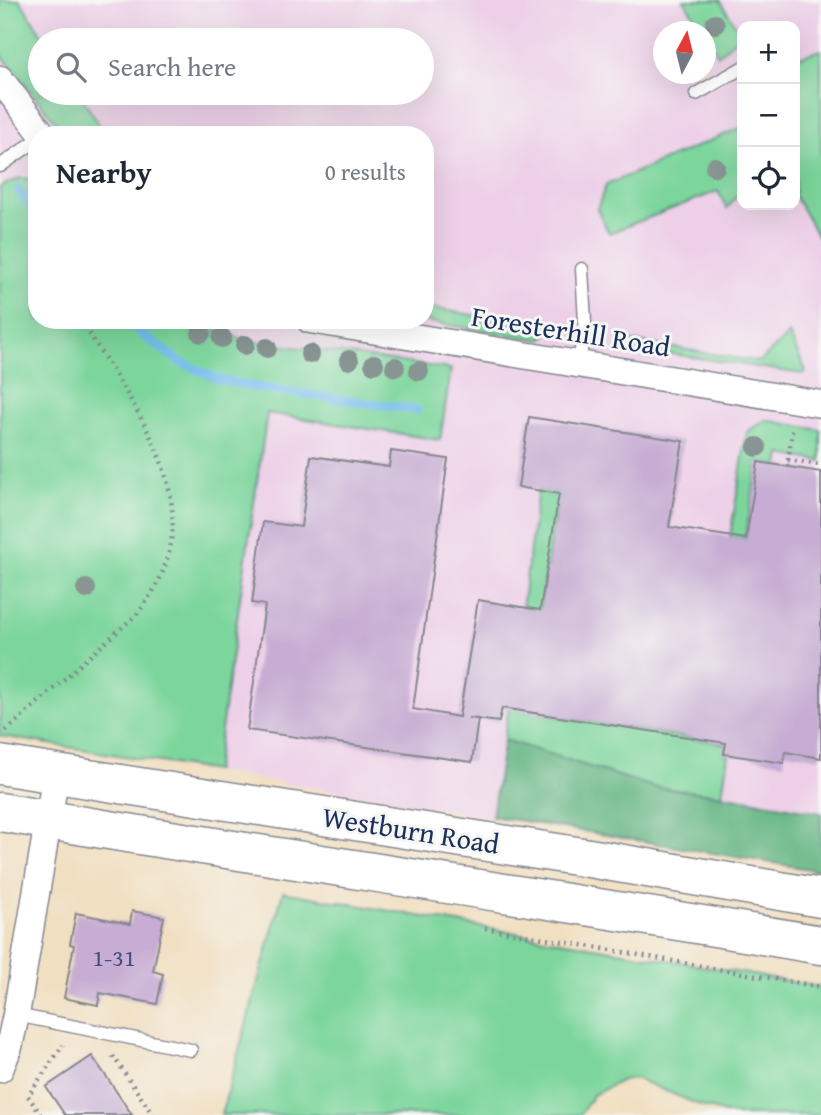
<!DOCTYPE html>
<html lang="en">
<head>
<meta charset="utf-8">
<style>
	body { margin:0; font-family:"Gentium Book Plus",serif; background:#f2f2f3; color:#1f2937 }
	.controls { position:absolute; right:21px; top:21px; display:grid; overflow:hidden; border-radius:14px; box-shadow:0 7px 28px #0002 }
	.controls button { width:63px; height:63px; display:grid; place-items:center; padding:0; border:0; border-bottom:2px solid #e0e1e3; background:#fff; color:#1f2937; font:35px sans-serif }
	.compass { position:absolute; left:653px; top:21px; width:63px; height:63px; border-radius:50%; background:#fff; box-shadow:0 7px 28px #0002; rotate:7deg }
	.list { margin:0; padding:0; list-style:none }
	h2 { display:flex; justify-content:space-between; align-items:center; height:91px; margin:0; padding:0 28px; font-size:30px }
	h2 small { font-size:23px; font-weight:400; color:#747a83 }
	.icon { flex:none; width:38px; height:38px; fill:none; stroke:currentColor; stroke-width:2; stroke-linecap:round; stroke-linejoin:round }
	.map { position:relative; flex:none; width:821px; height:1115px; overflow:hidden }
	.search { position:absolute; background:#fff; box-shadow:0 7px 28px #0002; left:28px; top:28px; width:406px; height:77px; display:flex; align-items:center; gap:18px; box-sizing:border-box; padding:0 24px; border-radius:38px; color:#747a83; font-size:26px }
	.panel { position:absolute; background:#fff; box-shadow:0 7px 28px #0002; left:28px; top:126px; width:406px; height:203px; border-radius:28px }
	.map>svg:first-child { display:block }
	.built { fill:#edd0e8; fill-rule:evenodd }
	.green { fill:#7cd59b; stroke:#4c827c; stroke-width:2 }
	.forest { fill:#65b683; stroke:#407270; stroke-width:2 }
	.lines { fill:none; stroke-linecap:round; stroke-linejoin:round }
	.stream { stroke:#77bdee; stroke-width:9 }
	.building { fill:#c7add3 }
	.service-casing { stroke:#868790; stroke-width:15 }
	.minor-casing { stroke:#868790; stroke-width:29 }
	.primary-casing { stroke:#868790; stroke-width:41 }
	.path { stroke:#868790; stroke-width:4.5; stroke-dasharray:2 5; stroke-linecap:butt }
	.service { stroke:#fff; stroke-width:12 }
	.minor { stroke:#fff; stroke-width:26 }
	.primary { stroke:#fff; stroke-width:38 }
	.tree { fill:#889593 }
	.labels { text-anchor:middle; stroke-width:6; stroke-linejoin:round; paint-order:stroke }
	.number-label { font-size:24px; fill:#464e7b }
	.street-label { font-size:28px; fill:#1b2f5e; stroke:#f6f6f2 }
</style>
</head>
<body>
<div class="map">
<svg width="821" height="1115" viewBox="0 0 821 1115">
	<rect width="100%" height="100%" fill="#f6f6f2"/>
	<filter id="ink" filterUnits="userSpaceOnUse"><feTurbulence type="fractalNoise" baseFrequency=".0143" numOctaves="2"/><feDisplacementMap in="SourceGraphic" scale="14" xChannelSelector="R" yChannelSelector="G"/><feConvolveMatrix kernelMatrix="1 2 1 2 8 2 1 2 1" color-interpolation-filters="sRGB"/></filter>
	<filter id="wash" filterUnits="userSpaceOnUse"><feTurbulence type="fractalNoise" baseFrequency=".00686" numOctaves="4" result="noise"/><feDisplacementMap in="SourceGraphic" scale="28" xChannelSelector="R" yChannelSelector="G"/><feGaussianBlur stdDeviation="1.57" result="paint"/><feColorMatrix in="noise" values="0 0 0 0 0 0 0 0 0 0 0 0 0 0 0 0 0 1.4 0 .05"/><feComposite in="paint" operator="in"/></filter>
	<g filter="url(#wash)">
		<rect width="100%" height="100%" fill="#f1dfc1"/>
		<path class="built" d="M 0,0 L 821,0 L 821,871 L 0,736 ZM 742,26 L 795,26 L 795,205 L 742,205 ZM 664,32 L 706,32 L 706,74 L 664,74 ZM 40,40 L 422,40 L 422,93 L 40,93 ZM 37,135 L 425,135 L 425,320 L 37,320 Z"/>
		<path class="green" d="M 0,0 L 20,0 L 45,40 L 40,40 L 40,93 L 79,93 L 106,135 L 66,135 L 0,53 Z
			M 684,0 L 720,0 L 741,34 L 718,55 L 706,32 L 703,31 Z
			M 821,50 L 821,242 L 795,196 L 795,58 Z
			M 742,127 L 742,189 L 727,209 L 718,191 L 609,233 L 597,209 L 606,185 Z
			M 20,178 L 37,179 L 37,320 L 187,320 L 245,340 L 451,369 L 440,440 L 267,413 L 215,771 L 0,736 L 0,187 Z
			M 425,307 L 555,329 L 540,340 L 417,320 L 425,320 Z
			M 789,334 L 806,371 L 802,374 L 626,347 L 621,339 L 760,362 Z
			M 765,420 L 821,430 L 821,461 L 781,454 L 779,466 L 758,462 L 745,539 L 730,537 L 747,432 Z
			M 538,490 L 672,511 L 669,527 L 556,510 L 524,711 L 726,744 L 724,754 L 728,755 L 722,795 L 653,787 L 504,740 Z
			M 283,892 L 821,987 L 821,1115 L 733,1115 L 704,1107 L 635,1078 L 622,1080 L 593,1095 L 580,1115 L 221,1115 Z"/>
		<path class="forest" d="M 504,740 L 653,787 L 722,795 L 821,813 L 821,871 L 492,816 Z"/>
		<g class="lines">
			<path class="stream" d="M 18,190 L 37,214
				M 126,320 L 144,336 L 180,362 L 218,379 L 248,386 L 417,410"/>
		</g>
		<g id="blocks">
			<path class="building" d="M 529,417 L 683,441 L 669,527 L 746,539 L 758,462 L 821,472 L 821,758 L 785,752 L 784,763 L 724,754 L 726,743 L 502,708 L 499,722 L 468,718 L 478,719 L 472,762 L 247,730 L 265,605 L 252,603 L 263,522 L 301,527 L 311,456 L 389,467 L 391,451 L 448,459 L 413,709 L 459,717 L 478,600 L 540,610 L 559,494 L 518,487 Z
				M 132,911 L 164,917 L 153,971 L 163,974 L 157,1004 L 100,993 L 98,1005 L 64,998 L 74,945 L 70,944 L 76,913 L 130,924 Z
				M 92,1056 L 108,1079 L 132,1115 L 65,1115 L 46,1087 Z"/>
		</g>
	</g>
	<g filter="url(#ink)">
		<use href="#blocks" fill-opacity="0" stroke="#868790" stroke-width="2"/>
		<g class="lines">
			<g class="service-casing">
				<path id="service" d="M 696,94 L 742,68
					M 0,166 L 37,140
					M 579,364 L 585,322 L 582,269
					M 16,1015 L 191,1050"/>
			</g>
			<g class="minor-casing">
				<path id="minor" d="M 0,79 L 43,135
					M 310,320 L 821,404
					M 0,1069 L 9,1047 L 16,1015 L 56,773"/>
			</g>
			<g class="primary-casing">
				<path id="primary" d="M 0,765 L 589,858 L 821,898
					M 0,812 C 273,858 548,898 821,945"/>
			</g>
			<path class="path" d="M 788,460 L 821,465
				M 787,467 L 793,426
				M 6,731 L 136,615 C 222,512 137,413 81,320
				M 485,928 L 821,987
				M 113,1056 L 153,1115
				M 41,1115 L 28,1096 L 63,1045"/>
			<use href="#service" class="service"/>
			<use href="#minor" class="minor"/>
			<use href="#primary" class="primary"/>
		</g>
		<g class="tree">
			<circle cx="715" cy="24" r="10"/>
			<circle cx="715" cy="167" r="10"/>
			<circle cx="201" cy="333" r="10"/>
			<circle cx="222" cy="338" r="10"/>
			<circle cx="245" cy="345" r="10"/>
			<circle cx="267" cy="348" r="10"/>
			<circle cx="310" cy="354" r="10"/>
			<circle cx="349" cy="360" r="10"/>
			<circle cx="374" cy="364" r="10"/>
			<circle cx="395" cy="367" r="10"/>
			<circle cx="419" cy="371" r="10"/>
			<circle cx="757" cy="447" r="10"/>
			<circle cx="86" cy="589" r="10"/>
		</g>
	</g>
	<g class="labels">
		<g class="number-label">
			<text x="114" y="966">1-31</text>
		</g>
		<g class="street-label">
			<text transform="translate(571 331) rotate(9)" y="10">Foresterhill Road</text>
			<text transform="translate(411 830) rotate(9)" y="10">Westburn Road</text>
		</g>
	</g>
</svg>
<div class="controls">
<button>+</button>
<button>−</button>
<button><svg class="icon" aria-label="locate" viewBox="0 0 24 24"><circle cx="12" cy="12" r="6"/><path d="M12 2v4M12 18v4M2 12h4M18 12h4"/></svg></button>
</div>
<svg class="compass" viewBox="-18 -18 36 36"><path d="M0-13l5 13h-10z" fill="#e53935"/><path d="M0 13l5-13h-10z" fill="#747a83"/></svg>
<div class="search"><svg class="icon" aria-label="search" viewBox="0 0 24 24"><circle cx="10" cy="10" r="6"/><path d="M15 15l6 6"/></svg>Search here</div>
<section class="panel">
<h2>Nearby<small>0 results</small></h2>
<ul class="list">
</ul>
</section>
</div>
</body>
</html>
